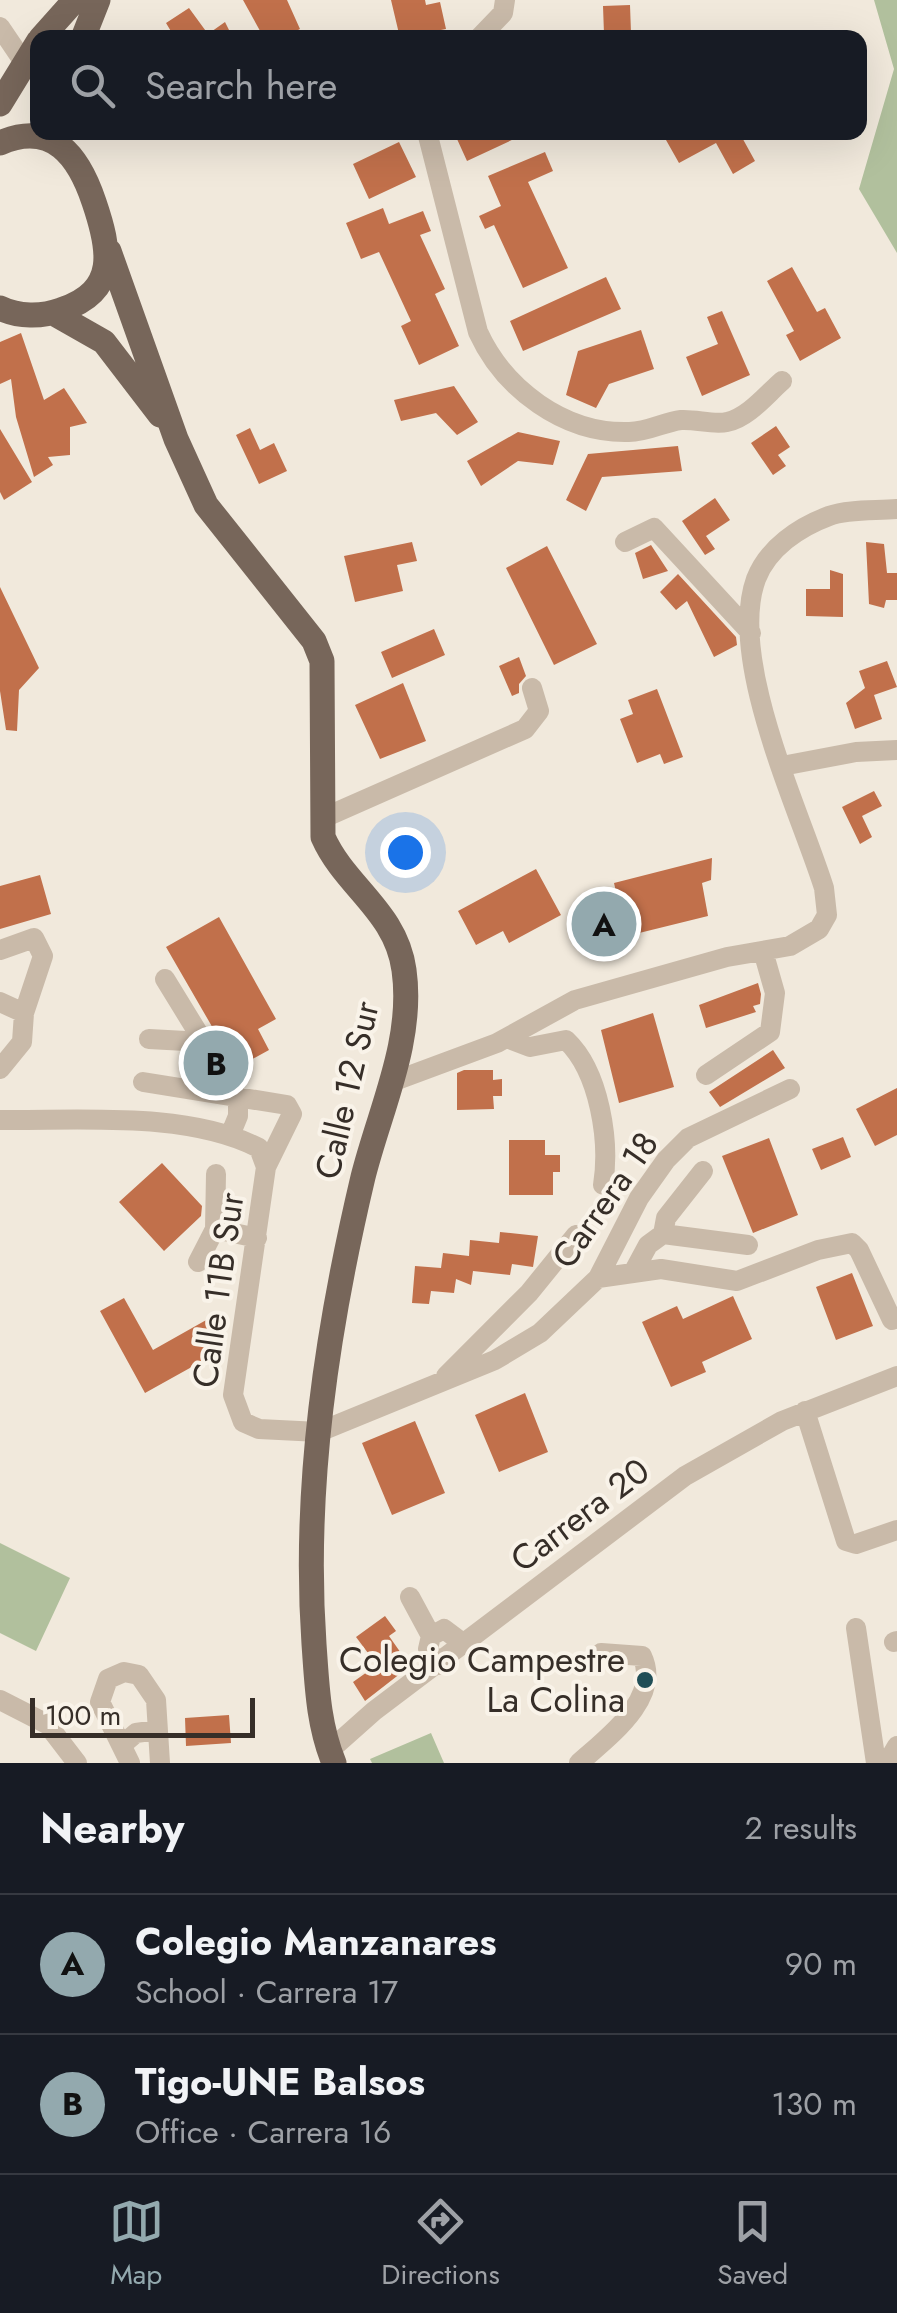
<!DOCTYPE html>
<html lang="en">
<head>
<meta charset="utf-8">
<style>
	body { margin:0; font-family:Jost,sans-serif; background:#20242c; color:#f1f3f6 }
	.scale { position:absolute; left:30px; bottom:25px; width:225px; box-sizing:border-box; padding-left:10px; border:5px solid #362e28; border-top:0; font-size:28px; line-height:35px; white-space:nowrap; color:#362e28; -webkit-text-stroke:8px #f9f3e9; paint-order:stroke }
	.you { position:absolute; left:405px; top:852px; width:35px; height:35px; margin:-25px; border:8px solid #fff; border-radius:50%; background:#1a73e8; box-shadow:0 0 0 15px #1a73e833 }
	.badge { display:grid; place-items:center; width:65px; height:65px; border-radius:50%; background:#93a9ae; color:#111; font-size:32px; font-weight:700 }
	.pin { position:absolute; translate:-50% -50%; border:5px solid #fff; box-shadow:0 2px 10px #0006 }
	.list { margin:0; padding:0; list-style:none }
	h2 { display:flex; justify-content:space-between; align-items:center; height:130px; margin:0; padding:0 40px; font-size:42px }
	h2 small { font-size:32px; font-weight:400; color:#9ea1a6 }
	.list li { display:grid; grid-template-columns:65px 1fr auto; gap:30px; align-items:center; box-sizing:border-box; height:140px; padding:0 40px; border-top:2px solid #363941 }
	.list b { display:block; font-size:38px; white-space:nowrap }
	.list p { margin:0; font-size:32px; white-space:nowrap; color:#9ea1a6 }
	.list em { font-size:32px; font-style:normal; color:#9ea1a6 }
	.icon { flex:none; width:55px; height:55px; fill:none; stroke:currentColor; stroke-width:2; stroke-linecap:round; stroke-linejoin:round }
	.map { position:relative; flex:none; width:897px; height:1763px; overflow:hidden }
	.search { position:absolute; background:#171b24; box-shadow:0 10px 40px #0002; left:30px; right:30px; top:30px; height:110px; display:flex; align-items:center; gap:25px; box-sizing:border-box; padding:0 35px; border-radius:20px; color:#9ea1a6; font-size:38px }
	.sheet { height:410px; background:#171b24 }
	nav { display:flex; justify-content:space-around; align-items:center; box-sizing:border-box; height:140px; border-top:2px solid #363941; background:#171b24; font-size:28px; color:#9ea1a6 }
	nav a { display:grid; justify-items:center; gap:5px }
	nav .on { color:#93a9ae }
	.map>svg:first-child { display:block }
	.green { fill:#b1c09d }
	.building { fill:#c1704b }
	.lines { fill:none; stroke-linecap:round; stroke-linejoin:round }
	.minor { stroke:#c9baa9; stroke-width:20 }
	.major { stroke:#77665a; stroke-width:25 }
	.poi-dot { fill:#204e56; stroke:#f9f3e9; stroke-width:4 }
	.labels { text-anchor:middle; stroke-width:8; stroke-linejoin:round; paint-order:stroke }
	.street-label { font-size:35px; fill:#362e28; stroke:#f9f3e9 }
	.poi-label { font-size:35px; fill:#362e28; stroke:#f9f3e9; text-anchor:end }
</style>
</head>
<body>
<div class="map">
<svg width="897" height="1763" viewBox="0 0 897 1763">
	<rect width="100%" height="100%" fill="#f1e9dc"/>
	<path class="green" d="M 874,0 L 897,0 L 897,253 L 859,189 L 894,69 Z
		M 0,1543 L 70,1578 L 36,1651 L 0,1633 Z
		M 431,1733 L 444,1763 L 372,1763 L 370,1759 Z"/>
	<path class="building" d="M 243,0 L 287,0 L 300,29 L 282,38 L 264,38 Z
		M 391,0 L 425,0 L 426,5 L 440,2 L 446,29 L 400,38 Z
		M 630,5 L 631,33 L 604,34 L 603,6 Z
		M 189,8 L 208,34 L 225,22 L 233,38 L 175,38 L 166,23 Z
		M 471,132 L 529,132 L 467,161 L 457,139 Z
		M 679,132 L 739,132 L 755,161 L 733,174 L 716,143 L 679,163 L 666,140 Z
		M 399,142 L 416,177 L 369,199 L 353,164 Z
		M 545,152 L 553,171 L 528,182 L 568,268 L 523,288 L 494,225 L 485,229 L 479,216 L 501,206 L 488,176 Z
		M 383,208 L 389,224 L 423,211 L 431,231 L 420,235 L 445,289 L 435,294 L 459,346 L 419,365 L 401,326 L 411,321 L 379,252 L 361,259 L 346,223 Z
		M 792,267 L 817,312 L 825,308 L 841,338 L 800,361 L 786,335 L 794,331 L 767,281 Z
		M 606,277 L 621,309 L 523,351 L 510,321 Z
		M 722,311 L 750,375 L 702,396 L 686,357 L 718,344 L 707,317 Z
		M 641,330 L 654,369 L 609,384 L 596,408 L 566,395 L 578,351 Z
		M 21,333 L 44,400 L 64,388 L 87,423 L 70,427 L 70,455 L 48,457 L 53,465 L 34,477 L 16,417 L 11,379 L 0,384 L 0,342 Z
		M 454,386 L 478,422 L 457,435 L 436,413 L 401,421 L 394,400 Z
		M 776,426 L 790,447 L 778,455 L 786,466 L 773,475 L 751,443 Z
		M 250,428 L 260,450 L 274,443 L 287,471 L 259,484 L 236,435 Z
		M 0,429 L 32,482 L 4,500 L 0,492 Z
		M 518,432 L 560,441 L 553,465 L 518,461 L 481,486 L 467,461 Z
		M 678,446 L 682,471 L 602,477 L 586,511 L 566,500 L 588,454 Z
		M 715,498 L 730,520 L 706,536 L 715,549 L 705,555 L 682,521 Z
		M 412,542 L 417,561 L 397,565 L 403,591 L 355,602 L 344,556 Z
		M 866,542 L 884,544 L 887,573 L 897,573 L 897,600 L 886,600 L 884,608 L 869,604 Z
		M 651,545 L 668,571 L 643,579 L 635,553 Z
		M 547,546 L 597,644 L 554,665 L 506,568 Z
		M 830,570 L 843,574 L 843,617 L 806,616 L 806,589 L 830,589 Z
		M 678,574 L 736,637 L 737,645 L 714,657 L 687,601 L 676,610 L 660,592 Z
		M 0,587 L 39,668 L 19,690 L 17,731 L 6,730 L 0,691 Z
		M 434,629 L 445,655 L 392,678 L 381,652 Z
		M 519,657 L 526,676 L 519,684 L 519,693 L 512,696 L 499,666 Z
		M 887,661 L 897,687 L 874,695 L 882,719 L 855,729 L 846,703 L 865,688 L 859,671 Z
		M 403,683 L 426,741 L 380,759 L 355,705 Z
		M 657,689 L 683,757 L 664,764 L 660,754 L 637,763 L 620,719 L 633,714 L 628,700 Z
		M 874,791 L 882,806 L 862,816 L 872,837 L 860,844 L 842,807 Z
		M 712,858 L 711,880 L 702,883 L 708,916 L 627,936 L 623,904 L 619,905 L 614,883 Z
		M 536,869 L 561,915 L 509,943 L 503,931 L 476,945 L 458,911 Z
		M 40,875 L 51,914 L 0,929 L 0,886 Z
		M 219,917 L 276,1019 L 258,1029 L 269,1050 L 236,1068 L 166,947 Z
		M 758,983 L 761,994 L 760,1004 L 753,1006 L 756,1012 L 706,1028 L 699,1005 Z
		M 653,1013 L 674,1087 L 619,1103 L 601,1030 Z
		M 773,1050 L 785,1068 L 720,1107 L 709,1092 Z
		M 464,1070 L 493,1070 L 493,1080 L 502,1079 L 502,1096 L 493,1096 L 494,1109 L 457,1110 L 457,1073 Z
		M 897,1088 L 897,1135 L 875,1146 L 856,1109 Z
		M 843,1137 L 851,1157 L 821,1170 L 812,1149 Z
		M 769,1138 L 798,1215 L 753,1233 L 722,1156 Z
		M 509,1140 L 545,1140 L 545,1155 L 560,1155 L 560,1172 L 553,1172 L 553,1195 L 509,1195 Z
		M 162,1163 L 202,1206 L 201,1216 L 164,1251 L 119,1202 Z
		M 500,1232 L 538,1236 L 533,1267 L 512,1264 L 510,1275 L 473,1271 L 471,1285 L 456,1279 L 454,1293 L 431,1291 L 429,1304 L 412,1303 L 415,1266 L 441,1268 L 443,1253 L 469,1256 L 470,1240 L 499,1243 Z
		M 852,1273 L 873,1326 L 836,1340 L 816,1287 Z
		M 733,1296 L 752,1339 L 702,1362 L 706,1372 L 671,1387 L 642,1322 L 677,1306 L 683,1319 Z
		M 124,1298 L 153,1350 L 208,1319 L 224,1349 L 145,1393 L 100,1311 Z
		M 525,1393 L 548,1452 L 499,1472 L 475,1415 Z
		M 415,1421 L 445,1493 L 392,1515 L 362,1443 Z
		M 385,1616 L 396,1631 L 389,1636 L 410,1666 L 365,1701 L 353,1682 L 377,1665 L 356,1637 Z
		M 229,1715 L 231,1743 L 186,1746 L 185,1718 Z"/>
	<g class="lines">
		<path class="minor" d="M 0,27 L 23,61
			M 479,38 L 503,13 L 505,0
			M 427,132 L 478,332 C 504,389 564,434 629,432 C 648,432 664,422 681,420 C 696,419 713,425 727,422 C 748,418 767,394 782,381
			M 625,542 L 654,528 L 751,633
			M 782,766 L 856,752 L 897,750
			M 321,819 L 525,729 L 539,711 L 532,688
			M 0,950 L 34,938 L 43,956 L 24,1013 L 22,1042 L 0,1069
			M 165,979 L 238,1098 L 238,1116 L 231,1133
			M 0,1002 L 24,1013
			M 507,1038 L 530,1047 L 566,1040 C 600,1072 610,1142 603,1185
			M 149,1039 L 204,1042
			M 706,1075 L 770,1032 L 775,993 L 763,951
			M 143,1082 L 287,1105 L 292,1114 L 266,1167
			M 392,1082 L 497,1043 L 575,1000 L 727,957 L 790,946 L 819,929 L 827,915 L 824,888 C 799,809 727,659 756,579 C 768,548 799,527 829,516 C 849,509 876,511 897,509
			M 0,1120 C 81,1121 187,1111 259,1148 L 266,1167 L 233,1395 L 243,1422 L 259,1429 L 319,1432 L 495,1360 L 540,1333 L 598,1278 L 639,1198 L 666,1160 L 688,1138 L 790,1089
			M 215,1229 L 257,1238
			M 663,1234 L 666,1218 L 703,1171
			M 198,1262 L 215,1229 L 216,1174
			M 634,1271 L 648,1245 L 663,1234 L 748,1245
			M 598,1278 L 661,1269 L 737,1281 L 818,1250 L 852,1243 L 859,1250 L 892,1320
			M 446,1376 L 529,1293 L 576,1235
			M 805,1411 L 846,1541 L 856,1544 L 897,1530
			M 410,1597 L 431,1636 L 428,1649 L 438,1665
			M 856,1628 L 876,1763
			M 431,1636 L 444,1629 L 464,1644
			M 894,1642 L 897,1641
			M 0,1700 L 47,1724 L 77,1763
			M 122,1745 L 136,1733 L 157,1730
			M 329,1751 L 374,1711 L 685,1476 L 782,1421 L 897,1376
			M 130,1763 L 100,1702 L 108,1679 L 124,1672 L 139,1675 L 156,1700 L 160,1763
			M 579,1763 C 608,1737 662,1698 642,1656 L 601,1653
			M 887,1763 L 897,1746"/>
		<path class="major" d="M 41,38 L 75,0
			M 83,38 L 98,0
			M 0,104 L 38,42
			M 0,143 C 53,120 79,157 94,202 C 110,249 119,291 61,310 C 42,317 18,317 0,308
			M 109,251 L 176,439 L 206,505 L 314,641 L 322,661 L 323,837 C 345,887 396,911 404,970 C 414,1041 380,1109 363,1177 C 327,1329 303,1487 314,1644 C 317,1685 318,1724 334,1763
			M 53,313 L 104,342 L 160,415"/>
	</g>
	<circle class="poi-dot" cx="645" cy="1680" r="10"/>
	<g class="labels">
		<g class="street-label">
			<text transform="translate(347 1090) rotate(-77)" y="12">Calle 12 Sur</text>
			<text transform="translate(605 1200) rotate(-55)" y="12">Carrera 18</text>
			<text transform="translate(218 1290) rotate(-82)" y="12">Calle 11B Sur</text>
			<text transform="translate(580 1515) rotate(-37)" y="12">Carrera 20</text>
		</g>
		<g class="poi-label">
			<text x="625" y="1672">Colegio Campestre<tspan x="625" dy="40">La Colina</tspan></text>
		</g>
	</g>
</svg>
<div class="scale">100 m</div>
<div class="you"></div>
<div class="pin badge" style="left:604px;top:924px">A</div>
<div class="pin badge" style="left:216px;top:1063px">B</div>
<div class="search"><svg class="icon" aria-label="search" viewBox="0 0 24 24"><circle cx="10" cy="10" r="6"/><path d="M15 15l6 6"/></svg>Search here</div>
</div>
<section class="sheet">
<h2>Nearby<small>2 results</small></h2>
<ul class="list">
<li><span class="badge">A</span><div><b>Colegio Manzanares</b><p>School · Carrera 17</p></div><em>90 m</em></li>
<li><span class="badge">B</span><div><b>Tigo-UNE Balsos</b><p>Office · Carrera 16</p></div><em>130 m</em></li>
</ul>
</section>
<nav>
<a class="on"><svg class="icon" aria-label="map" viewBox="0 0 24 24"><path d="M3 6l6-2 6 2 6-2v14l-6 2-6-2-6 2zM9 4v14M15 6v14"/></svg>Map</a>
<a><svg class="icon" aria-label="directions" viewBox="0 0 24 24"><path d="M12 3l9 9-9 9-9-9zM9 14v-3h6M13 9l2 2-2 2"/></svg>Directions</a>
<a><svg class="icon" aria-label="saved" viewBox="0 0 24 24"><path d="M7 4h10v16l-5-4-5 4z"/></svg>Saved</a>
</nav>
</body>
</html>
